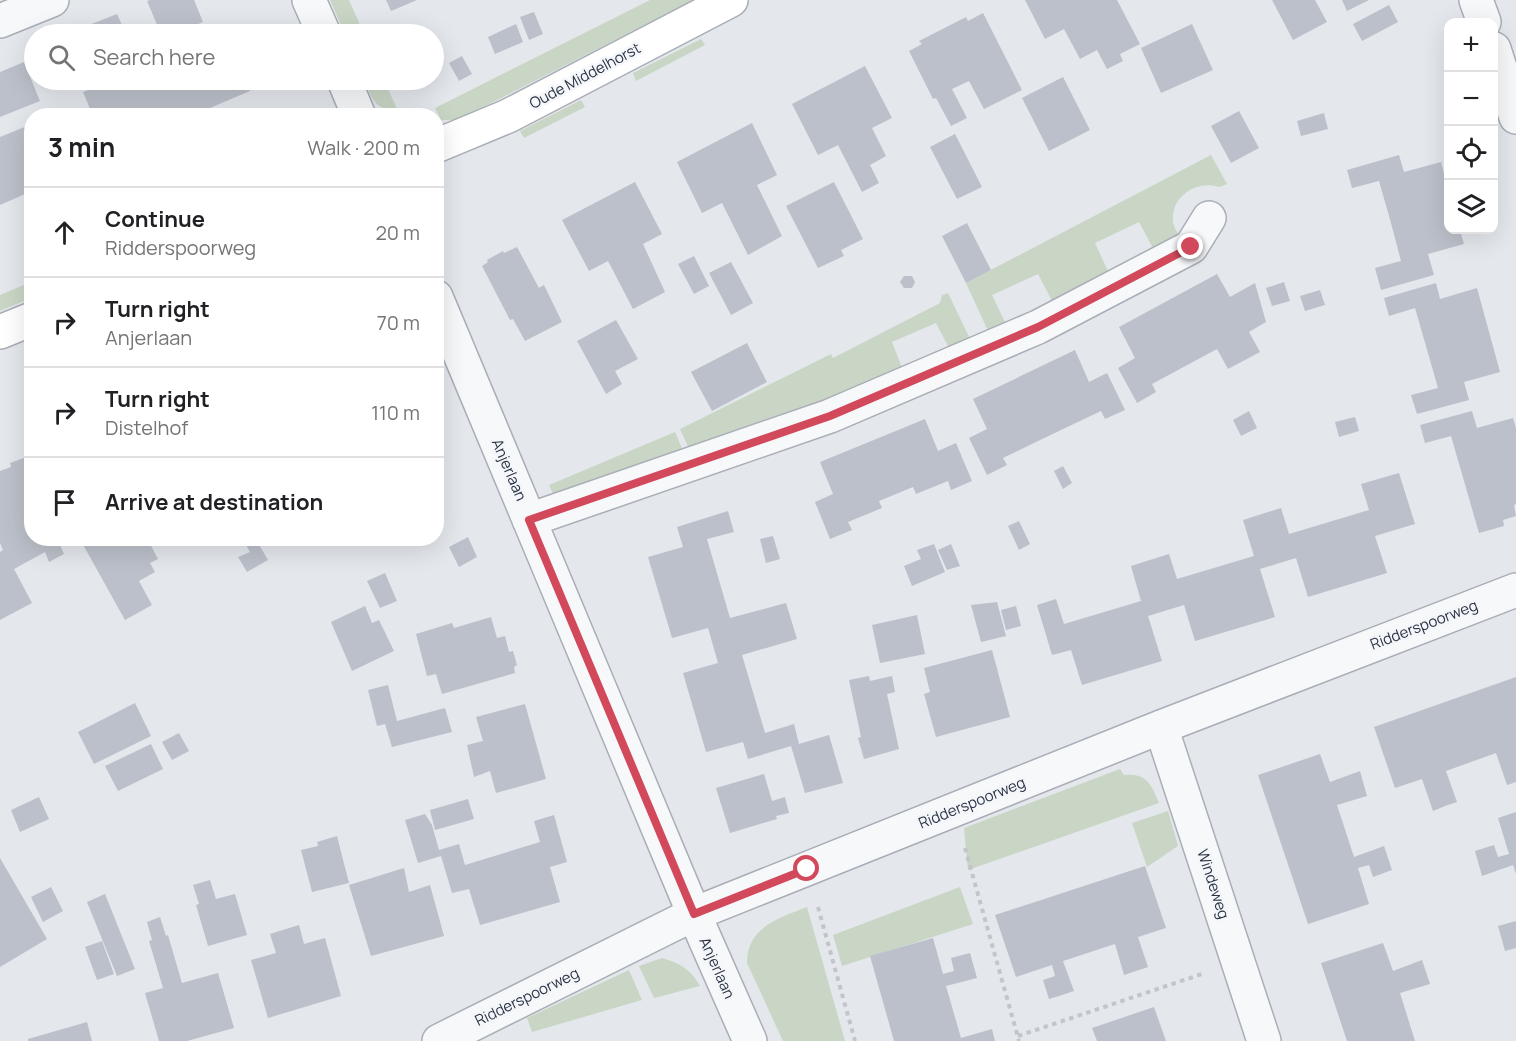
<!DOCTYPE html>
<html lang="en">
<head>
<meta charset="utf-8">
<style>
	body { margin:0; font-family:Manrope,sans-serif; background:#f6f6f6; color:#202124 }
	.controls { position:absolute; right:18px; top:18px; display:grid; overflow:hidden; border-radius:12px; box-shadow:0 6px 24px #0002 }
	.controls button { width:54px; height:54px; display:grid; place-items:center; padding:0; border:0; border-bottom:2px solid #e0e0e0; background:#fff; color:#202124; font:30px sans-serif }
	.stop { position:absolute; width:18px; height:18px; margin:-14px; border:4px solid #d1495b; border-radius:50%; background:#fff }
	.stop.end { background:#d1495b; border-color:#fff; box-shadow:0 2px 6px #0008 }
	.list { margin:0; padding:0; list-style:none }
	h2 { display:flex; justify-content:space-between; align-items:center; height:78px; margin:0; padding:0 24px; font-size:26px }
	h2 small { font-size:20px; font-weight:400; color:#757577 }
	.list li { display:grid; grid-template-columns:39px 1fr auto; gap:18px; align-items:center; box-sizing:border-box; height:90px; padding:0 24px; border-top:2px solid #e0e0e0 }
	.list b { display:block; font-size:22px; white-space:nowrap }
	.list p { margin:0; font-size:20px; white-space:nowrap; color:#757577 }
	.list em { font-size:20px; font-style:normal; color:#757577 }
	.icon { flex:none; width:33px; height:33px; fill:none; stroke:currentColor; stroke-width:2; stroke-linecap:round; stroke-linejoin:round }
	.map { position:relative; flex:none; width:1516px; height:1041px; overflow:hidden }
	.search { position:absolute; background:#fff; box-shadow:0 6px 24px #0002; left:24px; top:24px; width:420px; height:66px; display:flex; align-items:center; gap:15px; box-sizing:border-box; padding:0 21px; border-radius:33px; color:#757577; font-size:22px }
	.panel { position:absolute; background:#fff; box-shadow:0 6px 24px #0002; left:24px; top:108px; width:420px; height:438px; border-radius:24px }
	.map>svg:first-child { display:block }
	.green { fill:#c9d6c5 }
	.building { fill:#bbc0ca }
	.lines { fill:none; stroke-linecap:round; stroke-linejoin:round }
	.street-casing { stroke:#a9aeb7; stroke-width:36 }
	.secondary-casing { stroke:#a9aeb7; stroke-width:36 }
	.path { stroke:#c2c5cb; stroke-width:4; stroke-dasharray:4.5 4.5; stroke-linecap:butt }
	.street { stroke:#f7f8fa; stroke-width:33 }
	.secondary { stroke:#fff; stroke-width:33 }
	.route { stroke:#d1495b; stroke-width:8 }
	.labels { text-anchor:middle; stroke-width:5; stroke-linejoin:round; paint-order:stroke }
	.street-label { font-size:15px; fill:#2b3445; stroke:#f4f6f9 }
</style>
</head>
<body>
<div class="map">
<svg width="1516" height="1041" viewBox="0 0 1516 1041">
	<rect width="100%" height="100%" fill="#e4e7ec"/>
	<path class="green" d="M 330,0 L 349,0 L 364,34 L 345,34 Z
		M 650,0 L 693,0 L 458,120 L 441,120 L 435,108 Z
		M 701,39 L 705,45 L 636,81 L 633,73 Z
		M 364,80 L 384,80 L 397,109 C 376,113 371,96 364,80 Z
		M 581,100 L 585,107 L 524,138 L 520,131 Z
		M 1211,155 L 1227,184 L 1219,187 C 1198,180 1171,195 1173,221 C 1173,225 1176,230 1178,234 L 1154,250 L 1139,222 L 1095,243 L 1108,271 L 1052,301 L 1038,274 L 992,295 L 1006,324 L 989,333 L 966,283 Z
		M 31,282 L 31,298 L 0,311 L 0,295 Z
		M 948,293 L 971,341 L 950,350 L 936,323 L 892,342 L 903,370 L 815,409 L 690,451 L 680,429 L 831,354 L 833,358 L 940,303 L 942,295 Z
		M 675,432 L 684,453 L 562,493 L 553,494 L 549,485 Z
		M 1120,769 L 1124,775 C 1146,773 1151,783 1159,803 L 968,870 L 964,828 Z
		M 1168,811 L 1178,846 L 1147,867 L 1132,823 Z
		M 960,887 L 973,924 L 842,966 L 833,935 Z
		M 807,907 L 845,1041 L 783,1041 L 747,963 C 747,927 779,918 807,907 Z
		M 662,958 C 679,963 691,969 700,986 L 654,998 L 639,966 Z
		M 629,970 L 642,1000 L 532,1032 L 527,1018 Z"/>
	<path class="building" d="M 150,0 L 194,0 L 203,22 L 173,34 L 161,34 L 147,1 Z
		M 386,0 L 417,0 L 391,11 Z
		M 1025,0 L 1117,0 L 1140,44 L 1120,54 L 1123,61 L 1107,69 L 1097,50 L 1080,59 L 1064,29 L 1045,39 Z
		M 1272,0 L 1315,0 L 1327,22 L 1293,40 Z
		M 1342,0 L 1369,0 L 1347,11 Z
		M 1389,5 L 1398,22 L 1362,41 L 1353,24 Z
		M 534,12 L 543,34 L 529,40 L 520,17 Z
		M 983,13 L 1022,90 L 984,109 L 969,81 L 952,89 L 967,118 L 951,126 L 936,98 L 933,99 L 909,51 L 922,44 L 919,41 L 966,17 L 968,21 Z
		M 117,14 L 126,34 L 78,34 L 76,30 Z
		M 516,24 L 523,42 L 495,54 L 488,37 Z
		M 1192,24 L 1213,70 L 1161,93 L 1141,48 Z
		M 462,56 L 472,74 L 459,81 L 449,63 Z
		M 24,62 L 40,101 L 0,117 L 0,72 Z
		M 865,66 L 892,118 L 872,128 L 886,156 L 870,165 L 879,183 L 862,192 L 838,145 L 818,155 L 792,104 Z
		M 1063,77 L 1090,130 L 1049,151 L 1022,98 Z
		M 113,80 L 246,80 L 250,91 L 191,116 L 93,116 L 83,92 Z
		M 1239,111 L 1259,148 L 1231,163 L 1211,126 Z
		M 1324,113 L 1328,129 L 1301,136 L 1297,121 Z
		M 752,123 L 777,175 L 757,185 L 782,236 L 748,255 L 722,203 L 702,213 L 677,162 Z
		M 32,124 L 32,191 L 0,205 L 0,137 Z
		M 955,134 L 982,187 L 957,199 L 930,147 Z
		M 1399,155 L 1404,172 L 1441,162 L 1448,189 L 1448,230 L 1460,230 L 1464,244 L 1428,254 L 1434,275 L 1381,290 L 1375,268 L 1401,261 L 1391,223 L 1379,181 L 1352,188 L 1347,170 Z
		M 635,182 L 662,234 L 643,244 L 665,292 L 633,309 L 608,261 L 589,271 L 562,220 Z
		M 834,182 L 863,239 L 841,250 L 844,256 L 818,268 L 786,206 Z
		M 967,223 L 991,270 L 966,283 L 942,236 Z
		M 517,247 L 539,288 L 544,285 L 562,322 L 525,341 L 513,319 L 510,320 L 482,266 L 488,262 L 487,260 L 503,251 L 504,253 Z
		M 694,256 L 709,286 L 694,294 L 678,264 Z
		M 731,262 L 753,303 L 731,315 L 709,273 Z
		M 1217,274 L 1230,297 L 1255,283 L 1266,322 L 1249,332 L 1260,352 L 1228,369 L 1217,349 L 1152,384 L 1156,392 L 1137,403 L 1118,368 L 1135,358 L 1119,327 Z
		M 904,276 L 912,276 L 915,282 L 912,288 L 904,288 L 900,282 Z
		M 1284,282 L 1290,301 L 1272,306 L 1266,288 Z
		M 1436,283 L 1440,299 L 1477,288 L 1500,372 L 1464,382 L 1469,400 L 1417,414 L 1411,395 L 1438,388 L 1415,308 L 1389,316 L 1384,298 Z
		M 1320,290 L 1325,305 L 1305,311 L 1300,296 Z
		M 616,320 L 638,359 L 615,371 L 622,384 L 606,394 L 577,341 Z
		M 747,343 L 767,382 L 712,411 L 691,372 Z
		M 1075,350 L 1089,382 L 1107,373 L 1125,410 L 1105,419 L 1101,411 L 1038,441 L 1003,458 L 1007,465 L 987,475 L 969,438 L 987,429 L 973,399 Z
		M 1249,411 L 1257,428 L 1241,436 L 1233,420 Z
		M 1472,411 L 1477,428 L 1513,418 L 1516,428 L 1516,504 L 1514,505 L 1516,516 L 1503,520 L 1504,526 L 1479,533 L 1451,436 L 1425,443 L 1420,425 Z
		M 1355,417 L 1359,431 L 1339,437 L 1335,422 Z
		M 925,419 L 938,451 L 956,443 L 972,481 L 951,490 L 948,481 L 916,494 L 913,487 L 879,501 L 882,508 L 848,522 L 852,530 L 830,539 L 815,502 L 833,494 L 820,462 Z
		M 32,455 L 32,538 L 57,538 L 64,554 L 49,562 L 45,552 L 14,569 L 32,603 L 0,620 L 0,552 L 3,550 L 0,543 L 0,471 L 11,467 L 10,463 Z
		M 1063,466 L 1072,483 L 1063,489 L 1054,471 Z
		M 1399,473 L 1415,524 L 1375,536 L 1387,573 L 1308,597 L 1296,558 L 1260,569 L 1275,617 L 1195,641 L 1184,605 L 1148,616 L 1162,661 L 1082,685 L 1071,650 L 1052,655 L 1037,605 L 1056,599 L 1064,624 L 1141,601 L 1131,566 L 1169,554 L 1177,579 L 1254,556 L 1243,520 L 1281,508 L 1289,534 L 1369,510 L 1361,484 Z
		M 728,511 L 734,532 L 707,539 L 730,618 L 786,603 L 797,639 L 742,655 L 765,733 L 794,724 L 799,744 L 829,735 L 843,783 L 805,793 L 791,746 L 748,759 L 743,742 L 706,752 L 683,673 L 718,663 L 708,628 L 672,638 L 648,557 L 683,547 L 677,527 Z
		M 1019,521 L 1030,544 L 1019,550 L 1008,526 Z
		M 773,536 L 780,559 L 766,563 L 760,539 Z
		M 468,537 L 477,557 L 459,567 L 449,547 Z
		M 86,538 L 147,538 L 158,559 L 150,563 L 155,572 L 139,581 L 152,605 L 125,620 L 81,541 Z
		M 242,538 L 255,538 L 268,560 L 247,572 L 238,557 L 250,552 Z
		M 934,544 L 945,572 L 912,586 L 904,566 L 921,559 L 917,550 Z
		M 951,544 L 960,566 L 947,570 L 938,550 Z
		M 385,573 L 397,601 L 380,608 L 367,581 Z
		M 997,602 L 1006,636 L 981,642 L 971,605 Z
		M 365,606 L 372,623 L 379,620 L 394,651 L 352,671 L 331,622 Z
		M 1016,606 L 1021,626 L 1006,630 L 1001,610 Z
		M 917,615 L 925,654 L 880,663 L 872,625 Z
		M 491,617 L 497,638 L 505,636 L 509,652 L 513,651 L 517,665 L 514,667 L 515,673 L 442,694 L 436,674 L 427,676 L 416,634 L 452,623 L 454,628 Z
		M 992,650 L 1010,717 L 936,737 L 924,694 L 930,692 L 924,668 Z
		M 869,676 L 870,681 L 892,676 L 895,692 L 887,694 L 899,749 L 864,759 L 858,738 L 861,737 L 849,680 Z
		M 1516,677 L 1516,782 L 1507,785 L 1496,753 L 1446,771 L 1457,802 L 1445,806 L 1433,811 L 1422,779 L 1395,788 L 1374,727 Z
		M 388,685 L 397,721 L 445,708 L 452,732 L 392,747 L 385,724 L 377,726 L 368,690 Z
		M 135,703 L 151,736 L 94,764 L 78,732 Z
		M 525,704 L 546,779 L 496,793 L 490,771 L 474,777 L 467,745 L 483,741 L 476,717 Z
		M 179,733 L 189,751 L 172,760 L 162,742 Z
		M 151,744 L 163,769 L 118,791 L 105,766 Z
		M 1320,754 L 1330,782 L 1360,771 L 1367,796 L 1337,805 L 1354,857 L 1384,846 L 1392,870 L 1373,877 L 1369,865 L 1358,868 L 1369,904 L 1308,924 L 1258,775 Z
		M 764,774 L 772,801 L 785,797 L 789,813 L 776,816 L 777,819 L 730,833 L 716,788 Z
		M 39,797 L 49,819 L 20,832 L 11,810 Z
		M 468,799 L 474,819 L 435,830 L 430,810 Z
		M 1516,812 L 1516,874 L 1513,865 L 1482,876 L 1475,851 L 1494,845 L 1498,857 L 1509,854 L 1498,818 Z
		M 425,814 L 432,825 L 439,850 L 459,844 L 465,865 L 540,842 L 534,821 L 554,815 L 567,862 L 550,867 L 560,902 L 480,925 L 469,889 L 452,893 L 441,856 L 418,863 L 405,820 Z
		M 337,836 L 349,883 L 312,892 L 301,850 L 318,846 L 317,842 Z
		M 0,858 L 47,939 L 0,967 Z
		M 1145,866 L 1166,928 L 1138,937 L 1148,967 L 1124,975 L 1115,944 L 1063,961 L 1074,991 L 1062,995 L 1049,999 L 1043,980 L 1055,976 L 1052,965 L 1016,977 L 995,915 Z
		M 404,868 L 409,892 L 430,885 L 444,936 L 371,956 L 349,885 Z
		M 210,880 L 216,899 L 235,894 L 247,935 L 208,946 L 196,905 L 199,904 L 193,885 Z
		M 51,887 L 63,911 L 43,922 L 31,897 Z
		M 105,894 L 135,969 L 117,976 L 87,902 Z
		M 160,917 L 166,936 L 168,935 L 182,983 L 218,973 L 234,1028 L 187,1041 L 159,1041 L 145,993 L 163,988 L 149,941 L 152,940 L 147,922 Z
		M 1516,921 L 1516,948 L 1505,951 L 1498,926 Z
		M 299,925 L 304,944 L 325,938 L 341,996 L 268,1018 L 251,960 L 276,953 L 270,934 Z
		M 933,938 L 943,974 L 954,971 L 951,958 L 970,953 L 977,978 L 946,986 L 961,1038 L 992,1029 L 995,1041 L 894,1041 L 870,956 Z
		M 102,941 L 114,974 L 97,980 L 85,947 Z
		M 1383,943 L 1393,971 L 1422,960 L 1430,984 L 1400,993 L 1415,1041 L 1347,1041 L 1321,963 Z
		M 1154,1007 L 1166,1041 L 1097,1041 L 1092,1028 Z
		M 87,1022 L 92,1041 L 28,1041 L 28,1039 Z"/>
	<g class="lines">
		<g class="street-casing">
			<path id="street" d="M 309,0 L 324,34
				M 1476,0 L 1484,22
				M 0,21 L 52,0
				M 1494,49 L 1516,117
				M 344,80 L 359,116
				M 436,297 L 694,914 L 750,1041
				M 529,520 L 830,416 L 1038,327 L 1191,247 L 1209,218
				M 1161,727 L 1264,1041
				M 439,1041 L 694,914 L 1161,727 L 1516,590"/>
		</g>
		<g class="secondary-casing">
			<path id="secondary" d="M 436,146 L 508,116 L 731,0
				M 0,332 L 32,319"/>
		</g>
		<path class="path" d="M 965,848 L 1019,1041
			M 818,907 L 855,1041
			M 1018,1036 L 1202,974"/>
		<use href="#street" class="street"/>
		<use href="#secondary" class="secondary"/>
	</g>
	<g class="lines">
		<path class="route" d="M 807,869 L 694,914 L 529,520 L 830,416 L 1038,327 L 1191,247"/>
	</g>
	<g class="labels">
		<g class="street-label">
			<text transform="translate(585 76) rotate(-28)" y="5">Oude Middelhorst</text>
			<text transform="translate(509 470) rotate(67)" y="5">Anjerlaan</text>
			<text transform="translate(1424 625) rotate(-21)" y="5">Ridderspoorweg</text>
			<text transform="translate(972 803) rotate(-22)" y="5">Ridderspoorweg</text>
			<text transform="translate(1213 884) rotate(72)" y="5">Windeweg</text>
			<text transform="translate(717 968) rotate(66)" y="5">Anjerlaan</text>
			<text transform="translate(527 997) rotate(-26)" y="5">Ridderspoorweg</text>
		</g>
	</g>
</svg>
<div class="controls">
<button>+</button>
<button>−</button>
<button><svg class="icon" aria-label="locate" viewBox="0 0 24 24"><circle cx="12" cy="12" r="6"/><path d="M12 2v4M12 18v4M2 12h4M18 12h4"/></svg></button>
<button><svg class="icon" aria-label="layers" viewBox="0 0 24 24"><path d="M12 4l9 5-9 5-9-5zM3 14l9 5 9-5"/></svg></button>
</div>
<div class="stop" style="left:807px;top:869px"></div>
<div class="stop end" style="left:1191px;top:247px"></div>
<div class="search"><svg class="icon" aria-label="search" viewBox="0 0 24 24"><circle cx="10" cy="10" r="6"/><path d="M15 15l6 6"/></svg>Search here</div>
<section class="panel">
<h2>3 min<small>Walk · 200 m</small></h2>
<ul class="list">
<li><svg class="icon" aria-label="ahead" viewBox="0 0 24 24"><path d="M12 20V5M6 11l6-6 6 6"/></svg><div><b>Continue</b><p>Ridderspoorweg</p></div><em>20 m</em></li>
<li><svg class="icon" aria-label="right" viewBox="0 0 24 24"><path d="M7 20v-9h11M14 6l5 5-5 5"/></svg><div><b>Turn right</b><p>Anjerlaan</p></div><em>70 m</em></li>
<li><svg class="icon" aria-label="right" viewBox="0 0 24 24"><path d="M7 20v-9h11M14 6l5 5-5 5"/></svg><div><b>Turn right</b><p>Distelhof</p></div><em>110 m</em></li>
<li><svg class="icon" aria-label="arrive" viewBox="0 0 24 24"><path d="M6 21V4h12l-3 4 3 4H6"/></svg><div><b>Arrive at destination</b></div></li>
</ul>
</section>
</div>
</body>
</html>
